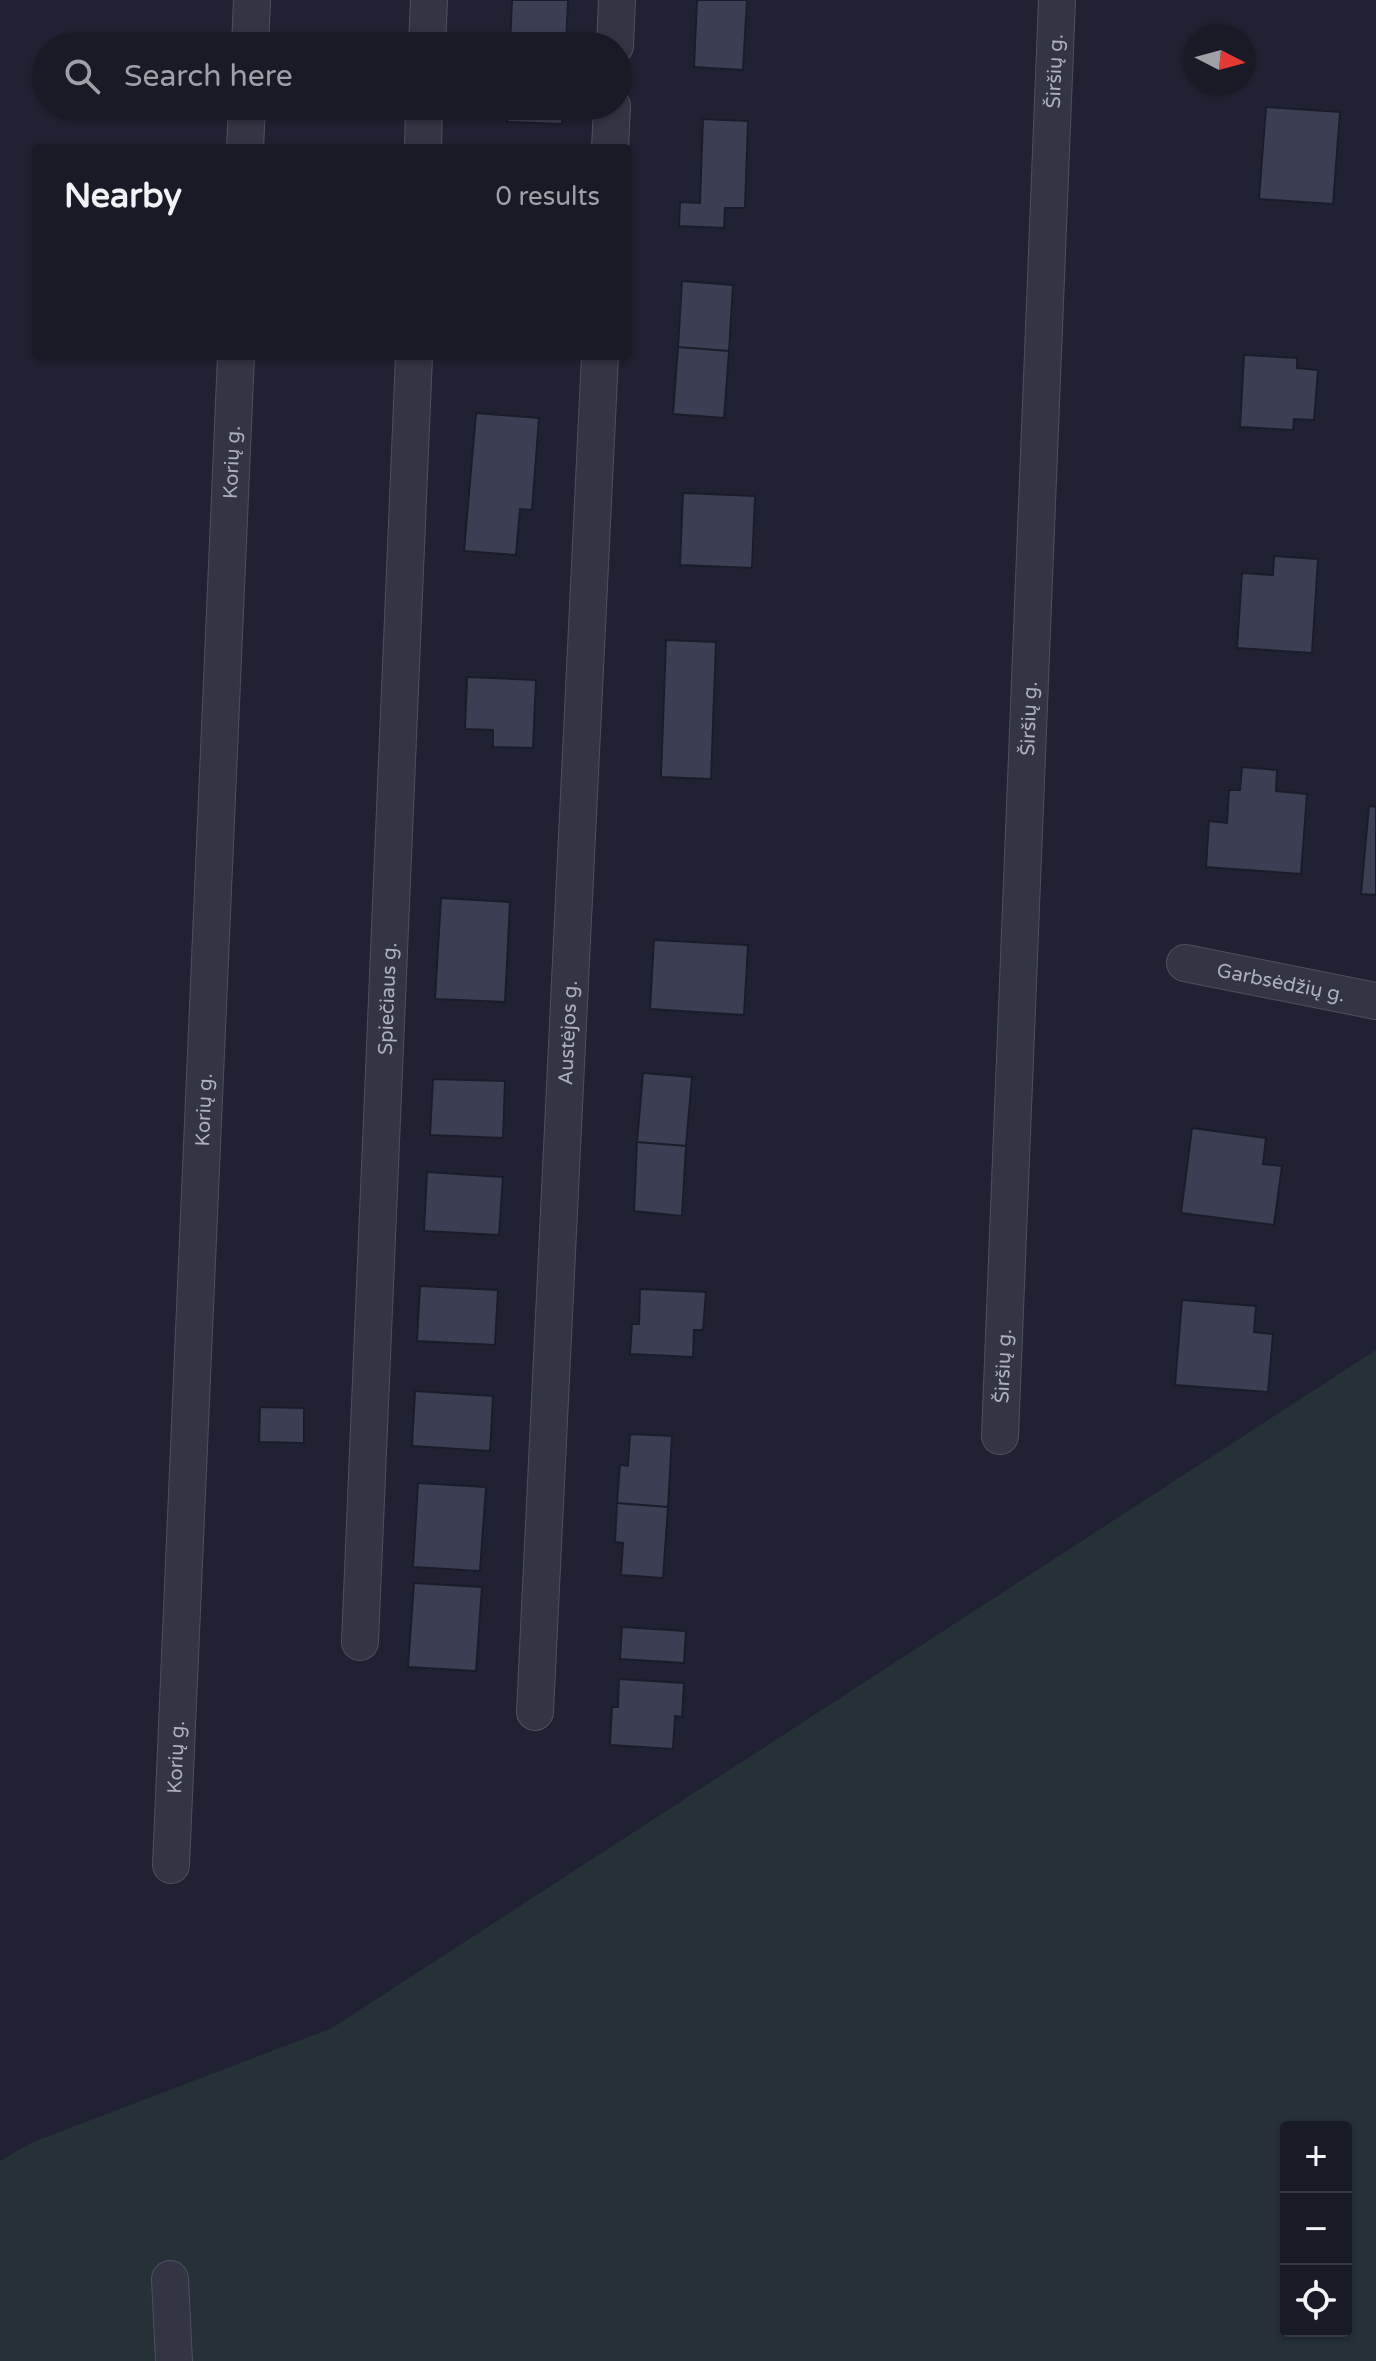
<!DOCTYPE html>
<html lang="en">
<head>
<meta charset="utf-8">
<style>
	body { margin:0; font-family:"Varela Round",sans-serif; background:#21232e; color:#f1f3f6 }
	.controls { position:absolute; right:24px; bottom:24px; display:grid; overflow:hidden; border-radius:8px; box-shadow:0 2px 6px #0004 }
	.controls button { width:72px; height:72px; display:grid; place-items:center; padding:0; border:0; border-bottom:2px solid #363843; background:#181a26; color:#f1f3f6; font:40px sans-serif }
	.compass { position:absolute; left:1184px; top:24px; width:72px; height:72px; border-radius:50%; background:#181a26; box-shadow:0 2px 6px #0004; rotate:96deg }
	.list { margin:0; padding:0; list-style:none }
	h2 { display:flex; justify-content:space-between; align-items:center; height:104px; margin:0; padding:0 32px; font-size:34px }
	h2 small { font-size:26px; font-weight:400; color:#9fa1a7 }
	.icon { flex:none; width:44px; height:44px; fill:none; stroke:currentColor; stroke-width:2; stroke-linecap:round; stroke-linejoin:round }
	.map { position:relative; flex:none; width:1376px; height:2361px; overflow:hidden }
	.search { position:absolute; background:#181a26; box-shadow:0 2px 6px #0004; left:32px; top:32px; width:600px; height:88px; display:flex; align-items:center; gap:20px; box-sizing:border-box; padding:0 28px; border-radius:44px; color:#9fa1a7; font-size:30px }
	.panel { position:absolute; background:#181a26; box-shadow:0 2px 6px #0004; left:32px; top:144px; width:600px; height:216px; border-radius:8px }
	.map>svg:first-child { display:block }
	.green { fill:#253037; fill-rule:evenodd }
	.building { fill:#3c3f54; stroke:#1b1c2a; stroke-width:2 }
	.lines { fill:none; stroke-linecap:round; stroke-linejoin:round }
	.minor-casing { stroke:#4e4f5f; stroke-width:38 }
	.minor { stroke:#333544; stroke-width:36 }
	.labels { text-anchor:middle; stroke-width:6; stroke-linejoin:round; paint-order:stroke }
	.street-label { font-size:20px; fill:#adafc1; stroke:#191a28 }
</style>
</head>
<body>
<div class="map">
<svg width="1376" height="2361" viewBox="0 0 1376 2361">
	<rect width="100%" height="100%" fill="#202233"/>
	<path class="green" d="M 1376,1350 L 1376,2361 L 0,2361 L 0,2161 L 33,2142 L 332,2028 ZM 1286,2127 L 1346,2127 L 1346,2331 L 1286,2331 Z"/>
	<path class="building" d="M 512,0 L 568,0 L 566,46 L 510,46 Z
		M 697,0 L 747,0 L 743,70 L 694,67 Z
		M 508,106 L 563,106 L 562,124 L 507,122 Z
		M 1266,107 L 1340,112 L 1333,204 L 1259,199 Z
		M 703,119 L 748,121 L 745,208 L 725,208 L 724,228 L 679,226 L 680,202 L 700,203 Z
		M 682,281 L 733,285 L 729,351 L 678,347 Z
		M 678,347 L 729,351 L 724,418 L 673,414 Z
		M 1244,355 L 1297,358 L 1297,368 L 1318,370 L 1314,420 L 1294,419 L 1293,430 L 1240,427 Z
		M 476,413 L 539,418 L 532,510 L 520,509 L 516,555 L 464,551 Z
		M 683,493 L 755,496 L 752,568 L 680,565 Z
		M 1274,556 L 1318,559 L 1312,653 L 1237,648 L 1242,573 L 1273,575 Z
		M 666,640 L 716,642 L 711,779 L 661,777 Z
		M 467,677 L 536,680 L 533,748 L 493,747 L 493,730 L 465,729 Z
		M 1242,767 L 1277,770 L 1276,791 L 1307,794 L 1301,874 L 1206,867 L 1209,821 L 1227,823 L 1229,790 L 1240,790 Z
		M 1369,806 L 1376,807 L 1376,895 L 1361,894 Z
		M 441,898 L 510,902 L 505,1002 L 435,999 Z
		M 654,940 L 748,945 L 744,1015 L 650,1009 Z
		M 643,1073 L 692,1077 L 686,1146 L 637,1142 Z
		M 433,1079 L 505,1081 L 503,1138 L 430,1135 Z
		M 1192,1128 L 1266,1138 L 1263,1164 L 1282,1166 L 1274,1225 L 1181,1213 Z
		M 637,1142 L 686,1146 L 682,1216 L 634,1211 Z
		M 427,1172 L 503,1177 L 499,1235 L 424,1231 Z
		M 420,1286 L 498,1290 L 495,1345 L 417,1341 Z
		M 640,1289 L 706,1292 L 703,1330 L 694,1330 L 693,1357 L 630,1354 L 632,1324 L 639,1324 Z
		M 1182,1300 L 1256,1306 L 1254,1332 L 1273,1334 L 1268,1392 L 1175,1385 Z
		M 415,1391 L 493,1396 L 490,1451 L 412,1446 Z
		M 260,1407 L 304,1408 L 304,1443 L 259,1442 Z
		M 630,1434 L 672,1436 L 668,1507 L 617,1503 L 620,1465 L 628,1466 Z
		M 418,1483 L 486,1487 L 480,1571 L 413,1567 Z
		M 617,1503 L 668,1507 L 663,1578 L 621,1575 L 623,1543 L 615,1542 Z
		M 414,1583 L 482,1587 L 476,1671 L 408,1667 Z
		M 622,1627 L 686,1631 L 684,1663 L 620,1659 Z
		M 619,1679 L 684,1683 L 682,1717 L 675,1716 L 673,1749 L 610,1745 L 612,1707 L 618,1707 Z"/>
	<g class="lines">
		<g class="minor-casing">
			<g id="minor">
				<path d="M 250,46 L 252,0"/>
				<path d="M 427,46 L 429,0"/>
				<path d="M 615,46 L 617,0"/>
				<path d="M 245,148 L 247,106"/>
				<path d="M 423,148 L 424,106"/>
				<path d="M 610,148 L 612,106"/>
				<path id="s1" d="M 1185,963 L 1376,1001"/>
				<path id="s2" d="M 1000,1436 L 1057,0"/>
				<path id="s3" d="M 360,1642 L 414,356"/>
				<path id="s4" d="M 535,1712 L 600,356"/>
				<path id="s5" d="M 171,1865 L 236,356"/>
				<path d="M 170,2279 L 174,2361"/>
			</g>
		</g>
		<use href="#minor" class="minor"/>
	</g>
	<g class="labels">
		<g class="street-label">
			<text dy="7" stroke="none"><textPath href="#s2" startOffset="1366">Širšių g.</textPath></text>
			<text dy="7" stroke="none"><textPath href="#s5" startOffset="1404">Korių g.</textPath></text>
			<text dy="7" stroke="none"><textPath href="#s2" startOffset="718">Širšių g.</textPath></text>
			<text dy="7" stroke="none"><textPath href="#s1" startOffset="98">Garbsėdžių g.</textPath></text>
			<text dy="7" stroke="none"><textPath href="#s3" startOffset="644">Spiečiaus g.</textPath></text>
			<text dy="7" stroke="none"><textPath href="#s4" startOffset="680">Austėjos g.</textPath></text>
			<text dy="7" stroke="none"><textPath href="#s5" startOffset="756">Korių g.</textPath></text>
			<text dy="7" stroke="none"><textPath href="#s2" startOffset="70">Širšių g.</textPath></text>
			<text dy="7" stroke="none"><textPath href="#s5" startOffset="108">Korių g.</textPath></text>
		</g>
	</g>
</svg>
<div class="controls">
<button>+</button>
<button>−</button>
<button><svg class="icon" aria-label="locate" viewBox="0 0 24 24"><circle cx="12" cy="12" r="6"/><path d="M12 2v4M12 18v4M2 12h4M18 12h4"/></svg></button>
</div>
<svg class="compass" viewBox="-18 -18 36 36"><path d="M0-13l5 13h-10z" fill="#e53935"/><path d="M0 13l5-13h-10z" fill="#9fa1a7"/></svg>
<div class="search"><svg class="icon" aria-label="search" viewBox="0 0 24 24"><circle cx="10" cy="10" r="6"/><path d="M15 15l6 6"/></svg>Search here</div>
<section class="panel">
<h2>Nearby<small>0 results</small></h2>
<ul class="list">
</ul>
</section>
</div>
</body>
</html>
